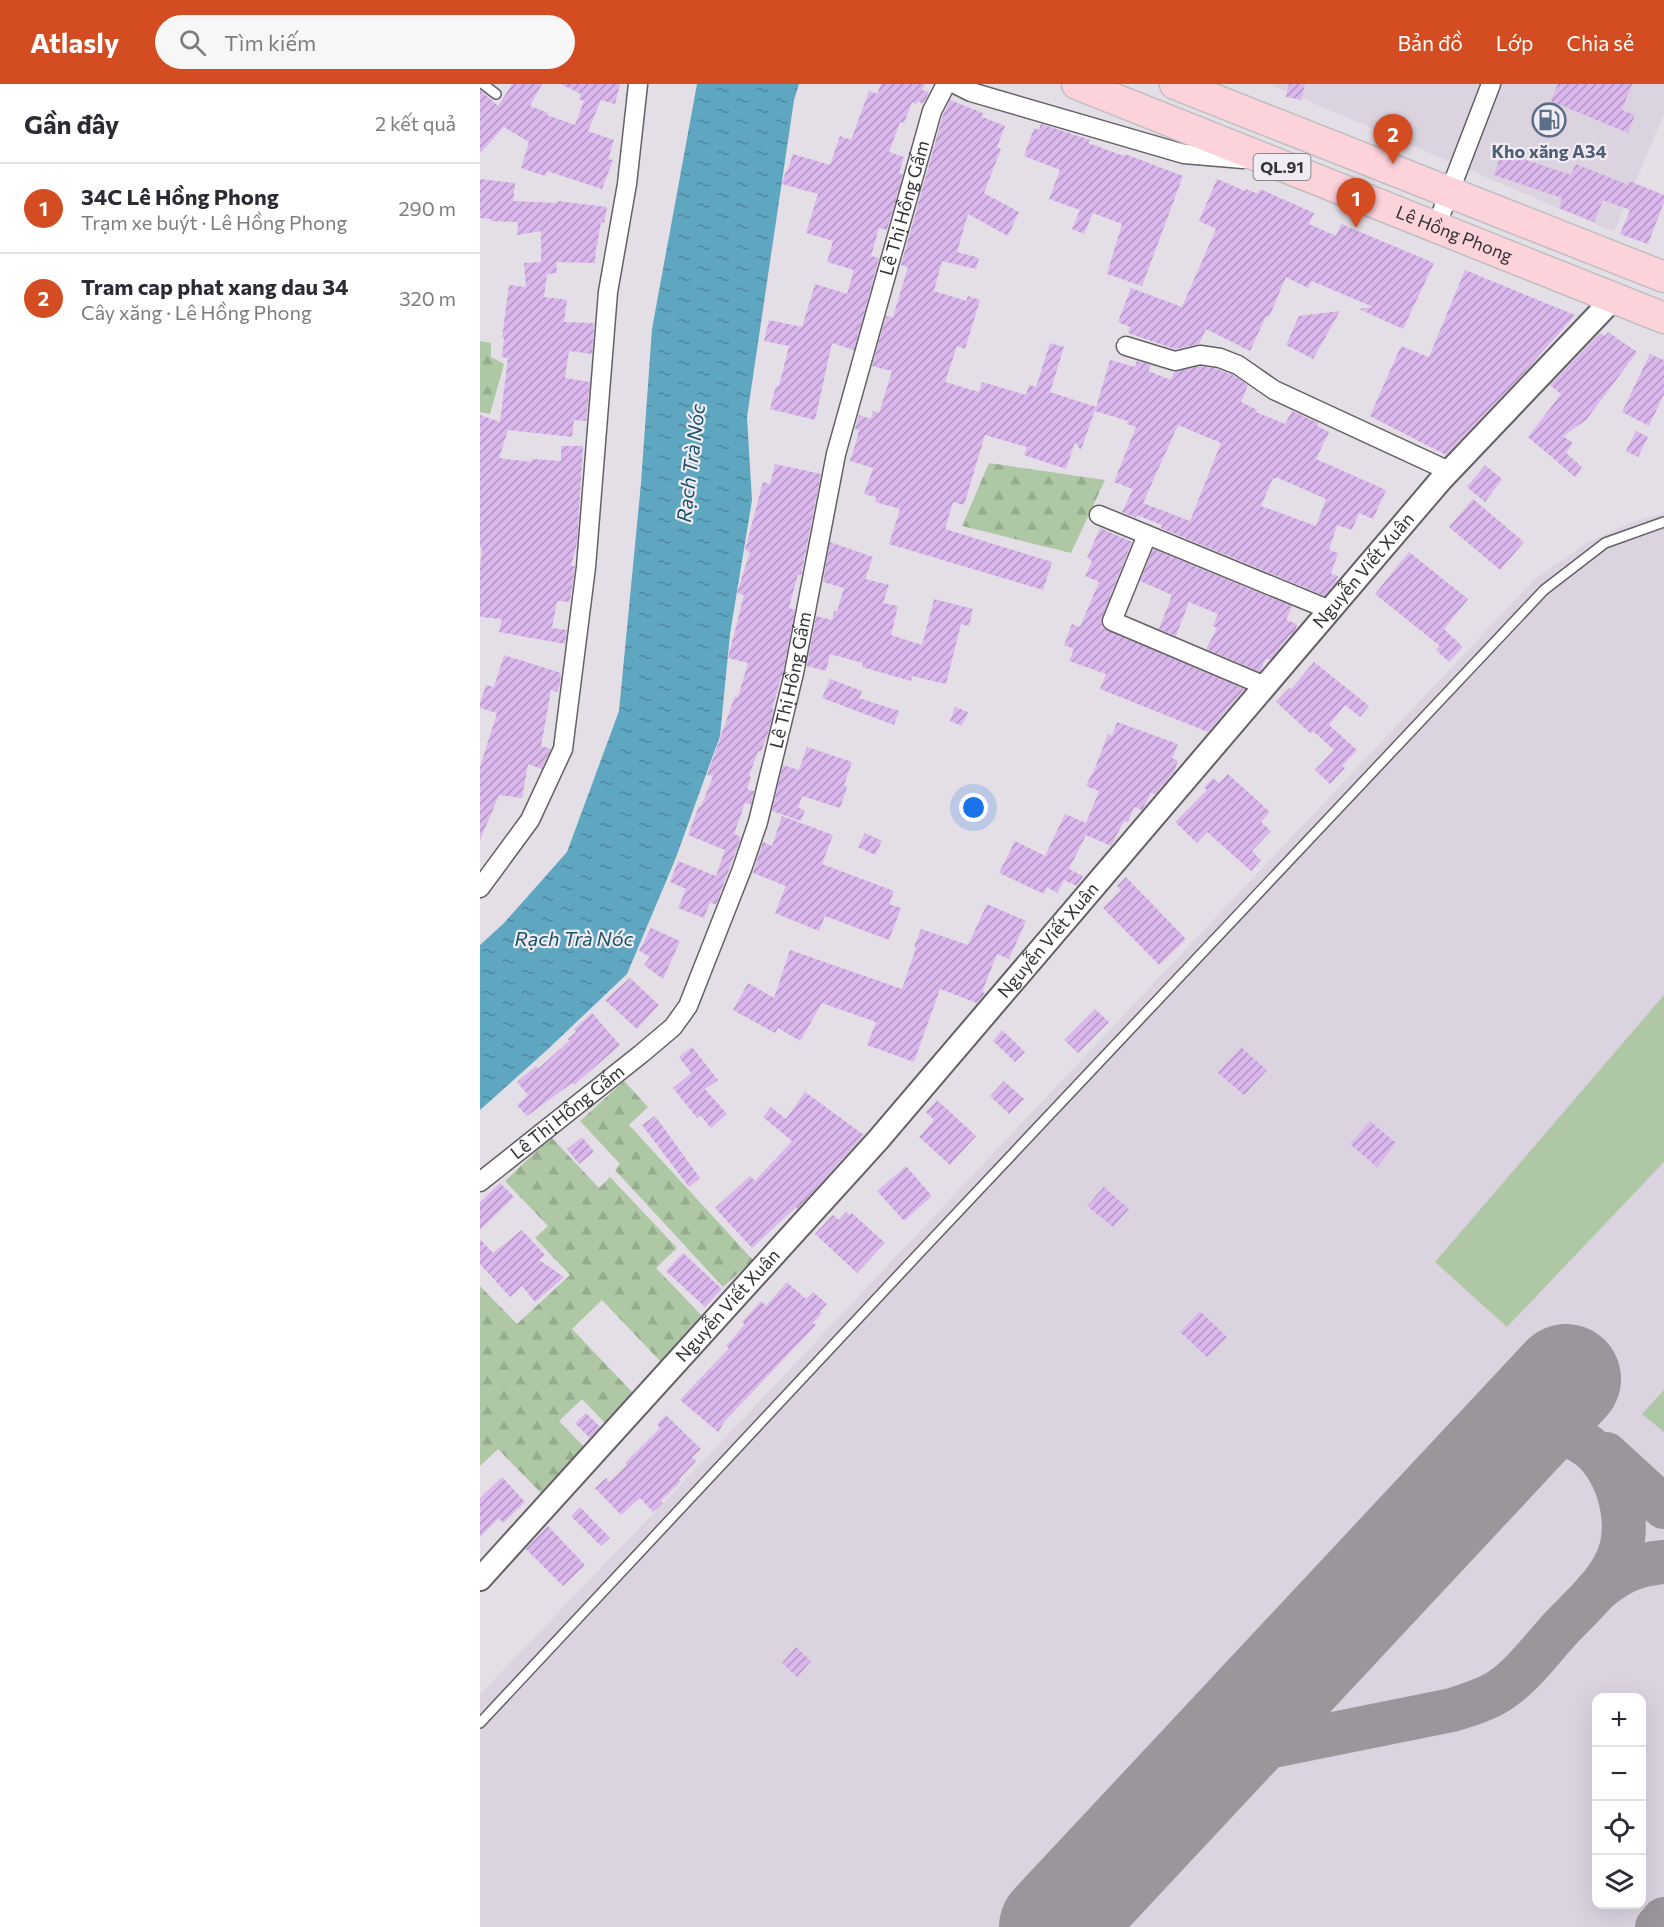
<!DOCTYPE html>
<html lang="vi">
<head>
<meta charset="utf-8">
<style>
	body { margin:0; font-family:Commissioner,sans-serif; background:#f7f7f7; color:#2b2b33 }
	.controls { position:absolute; right:18px; bottom:18px; display:grid; overflow:hidden; border-radius:12px; box-shadow:0 6px 24px #0002 }
	.controls button { width:54px; height:54px; display:grid; place-items:center; padding:0; border:0; border-bottom:2px solid #e1e1e2; background:#fff; color:#2b2b33; font:30px sans-serif }
	.you { position:absolute; left:494px; top:724px; width:21px; height:21px; margin:-15px; border:4px solid #fff; border-radius:50%; background:#1a73e8; box-shadow:0 0 0 9px #1a73e833 }
	.badge { display:grid; place-items:center; width:39px; height:39px; border-radius:50%; background:#d44c21; color:#fff; font-size:20px; font-weight:700 }
	.pin { position:absolute; translate:-50% -50px; filter:drop-shadow(0 2px 3px #0008) }
	.pin::after { content:''; position:absolute; top:32px; width:21px; height:18px; background:inherit; clip-path:polygon(0 0,100% 0,50% 100%) }
	.list { margin:0; padding:0; list-style:none }
	h2 { display:flex; justify-content:space-between; align-items:center; height:78px; margin:0; padding:0 24px; font-size:26px }
	h2 small { font-size:20px; font-weight:400; color:#7c7c81 }
	.list li { display:grid; grid-template-columns:39px 1fr auto; gap:18px; align-items:center; box-sizing:border-box; height:90px; padding:0 24px; border-top:2px solid #e1e1e2 }
	.list b { display:block; font-size:22px; white-space:nowrap }
	.list p { margin:0; font-size:20px; white-space:nowrap; color:#7c7c81 }
	.list em { font-size:20px; font-style:normal; color:#7c7c81 }
	.icon { flex:none; width:33px; height:33px; fill:none; stroke:currentColor; stroke-width:2; stroke-linecap:round; stroke-linejoin:round }
	.map { position:relative; flex:none; width:1184px; height:1843px; overflow:hidden }
	header { display:flex; align-items:center; gap:36px; box-sizing:border-box; height:84px; padding:0 30px; background:#d44c21; color:#fff }
	header strong { font-size:28px }
	nav { display:flex; gap:33px; margin-inline-start:auto; font-size:21px }
	.search { width:420px; height:54px; background:#f7f7f7; display:flex; align-items:center; gap:15px; box-sizing:border-box; padding:0 21px; border-radius:33px; color:#7c7c81; font-size:22px }
	main { display:flex }
	aside { flex:1; background:#fff }
	.map>svg:first-child { display:block }
	.built { fill:#dcd3e0; fill-rule:evenodd }
	.grass { fill:#aec8a5 }
	.forest { fill:url(#forest-firs) }
	.water { fill:url(#water-ripples) }
	.lines { fill:none; stroke-linecap:round; stroke-linejoin:round }
	.taxiway { stroke:#9a969c; stroke-width:44 }
	.runway { stroke:#9a969c; stroke-width:110 }
	.building { fill:url(#building-hatch); fill-rule:evenodd }
	.service-casing { stroke:#646066; stroke-width:12 }
	.minor-casing { stroke:#646066; stroke-width:21 }
	.tertiary-casing { stroke:#646066; stroke-width:26 }
	.trunk-casing { stroke:#bebebe; stroke-width:33 }
	.service { stroke:#fff; stroke-width:9 }
	.minor { stroke:#fff; stroke-width:18 }
	.tertiary { stroke:#fff; stroke-width:22 }
	.trunk { stroke:#fcd2db; stroke-width:30 }
	.labels { text-anchor:middle; stroke-width:4.5; stroke-linejoin:round; paint-order:stroke }
	.shield { fill:#f1ecf4; stroke:#6d6a6e; stroke-width:1.5 }
	.shield-label { font-size:16px; font-weight:bold; fill:#343335 }
	.service-label { font-size:18px; font-weight:bold; fill:#4e5e75; stroke:#f1ecf4 }
	.street-label { font-size:18px; fill:#343335; stroke:#f1ecf4 }
	.water-label { font-size:20px; font-style:italic; fill:#195367; stroke:#f1ecf4 }
</style>
</head>
<body>
<header>
<strong>Atlasly</strong>
<div class="search"><svg class="icon" aria-label="search" viewBox="0 0 24 24"><circle cx="10" cy="10" r="6"/><path d="M15 15l6 6"/></svg>Tìm kiếm</div>
<nav><a>Bản đồ</a><a>Lớp</a><a>Chia sẻ</a></nav>
</header>
<main>
<aside>
<h2>Gần đây<small>2 kết quả</small></h2>
<ul class="list">
<li><span class="badge">1</span><div><b>34C Lê Hồng Phong</b><p>Trạm xe buýt · Lê Hồng Phong</p></div><em>290 m</em></li>
<li><span class="badge">2</span><div><b>Tram cap phat xang dau 34</b><p>Cây xăng · Lê Hồng Phong</p></div><em>320 m</em></li>
</ul>
</aside>
<div class="map">
<svg width="1184" height="1843" viewBox="0 0 1184 1843">
	<defs>
		<pattern id="forest-firs" width="22" height="20" patternUnits="userSpaceOnUse" patternTransform="scale(1.5)"><rect width="22" height="20" fill="#aec8a5"/><path d="M5 1l3.5 6h-7zM16 11l3.5 6h-7z" fill="#96ac8f"/></pattern>
		<pattern id="water-ripples" width="26" height="14" patternUnits="userSpaceOnUse" patternTransform="scale(1.5)"><rect width="26" height="14" fill="#5fa6c1"/><path d="M2 4q2-2 4 0t4 0M15 11q2-2 4 0t4 0" fill="none" stroke="#4f889e"/></pattern>
		<pattern id="building-hatch" width="6" height="6" patternUnits="userSpaceOnUse" patternTransform="scale(1.5)"><rect width="6" height="6" fill="#dab7ec"/><path d="M-1 1l2-2M0 6l6-6M5 7l2-2" fill="none" stroke="#b295c0"/></pattern>
	</defs>
	<rect width="100%" height="100%" fill="#e4dfe6"/>
	<path class="built" d="M 788,0 L 1184,0 L 1184,30 L 1134,148 Z
		M 1184,429 L 1184,1843 L 0,1843 L 0,1610 L 191,1411 L 1055,495 L 1108,458 L 1155,437 ZM 1116,1614 L 1162,1614 L 1162,1820 L 1116,1820 Z"/>
	<path class="grass" d="M 1184,911 L 1184,1078 L 1027,1243 L 955,1178 Z
		M 1184,1306 L 1184,1348 L 1162,1330 Z"/>
	<path class="forest" d="M 0,257 L 11,259 L 11,273 L 24,280 L 10,330 L 0,328 Z
		M 509,379 L 625,396 L 591,469 L 482,442 Z
		M 144,997 L 168,1023 L 149,1041 L 273,1176 L 243,1203 L 135,1086 L 140,1080 L 100,1037 Z
		M 71,1053 L 119,1104 L 130,1093 L 197,1164 L 176,1184 L 225,1235 L 181,1278 L 122,1216 L 92,1245 L 155,1311 L 125,1339 L 102,1315 L 79,1337 L 107,1366 L 61,1409 L 18,1365 L 0,1382 L 0,1202 L 37,1240 L 90,1191 L 55,1154 L 68,1142 L 25,1097 Z"/>
	<path class="water" d="M 217,0 L 319,0 L 314,16 L 267,333 L 272,416 L 250,550 L 240,652 L 195,776 L 147,890 L 67,966 L 0,1026 L 0,861 L 23,840 L 87,768 L 139,627 L 161,399 L 172,245 Z"/>
	<g class="lines">
		<path class="taxiway" d="M 1126,1370 L 1184,1423
			M 1116,1507 C 1139,1488 1154,1481 1184,1478
			M 699,1709 L 731,1681 L 753,1670 L 972,1626 C 988,1621 1005,1616 1019,1607 C 1042,1592 1061,1566 1080,1545 C 1098,1526 1120,1507 1133,1484 C 1154,1449 1142,1397 1116,1369 C 1103,1356 1085,1350 1068,1343
			M 1177,1843 L 1184,1835"/>
		<path class="runway" d="M 574,1843 L 1086,1295"/>
	</g>
	<path class="building" d="M 32,0 L 62,0 L 50,22 L 68,29 L 67,31 L 95,41 L 104,17 L 99,15 L 101,10 L 81,0 L 140,0 L 135,20 L 121,16 L 108,47 L 134,56 L 128,75 L 133,76 L 122,105 L 67,87 L 65,92 L 41,84 L 49,58 L 24,43 L 0,69 L 0,6 L 18,22 Z
		M 401,0 L 445,0 L 442,6 L 449,8 L 443,20 L 438,17 L 436,20 L 432,18 L 424,39 L 420,38 L 409,68 L 424,73 L 419,89 L 423,91 L 407,146 L 399,144 L 391,172 L 399,174 L 374,266 L 352,259 L 335,336 L 290,325 L 296,302 L 299,302 L 309,262 L 284,257 L 289,236 L 322,243 L 335,200 L 367,210 L 374,186 L 347,178 L 353,157 L 326,149 L 338,110 L 302,100 L 306,87 L 307,88 L 313,70 L 350,81 L 360,52 L 371,56 L 389,7 L 397,10 Z
		M 809,0 L 825,0 L 821,16 L 806,13 Z
		M 1078,0 L 1152,0 L 1142,26 L 1155,31 L 1148,49 L 1071,17 Z
		M 470,16 L 503,29 L 502,33 L 525,42 L 517,63 L 521,65 L 504,109 L 539,128 L 528,152 L 488,130 L 477,168 L 499,174 L 496,185 L 462,177 L 454,207 L 486,217 L 488,212 L 500,216 L 485,265 L 477,262 L 465,298 L 499,308 L 502,298 L 546,311 L 549,301 L 556,303 L 570,259 L 584,263 L 570,308 L 616,323 L 601,366 L 595,358 L 586,385 L 544,371 L 547,363 L 505,351 L 484,421 L 473,418 L 465,445 L 572,478 L 563,506 L 409,460 L 420,425 L 395,418 L 396,413 L 384,410 L 393,384 L 370,377 L 377,355 L 379,346 L 375,345 L 379,331 L 391,335 L 393,327 L 399,329 L 412,287 L 392,282 L 406,232 L 413,233 L 428,183 L 421,181 L 463,31 Z
		M 561,40 L 610,56 L 608,59 L 644,72 L 645,70 L 703,92 L 662,202 L 627,190 L 642,140 L 613,129 L 604,150 L 592,145 L 600,126 L 569,115 L 580,86 L 544,72 L 554,44 L 559,46 Z
		M 1022,68 L 1091,91 L 1096,80 L 1148,101 L 1149,97 L 1184,111 L 1184,118 L 1168,160 L 1140,150 L 1150,126 L 1123,116 L 1114,138 L 1079,124 L 1082,114 L 1014,91 Z
		M 0,95 L 35,99 L 33,117 L 77,119 L 77,117 L 127,123 L 124,139 L 121,138 L 117,162 L 116,162 L 115,179 L 76,178 L 77,189 L 67,190 L 64,213 L 87,216 L 84,238 L 114,239 L 112,270 L 89,267 L 85,294 L 110,298 L 106,337 L 94,336 L 92,353 L 28,346 L 19,374 L 51,378 L 52,375 L 81,377 L 81,362 L 103,362 L 97,459 L 91,482 L 95,482 L 90,518 L 77,517 L 72,544 L 87,546 L 85,560 L 19,548 L 22,535 L 0,533 L 0,483 L 2,464 L 0,463 L 0,331 L 20,338 L 28,274 L 22,273 L 24,254 L 22,254 L 29,201 L 46,203 L 44,179 L 61,178 L 61,147 L 37,151 L 38,140 L 37,138 L 11,137 L 11,135 L 0,134 Z
		M 737,95 L 765,107 L 766,105 L 778,110 L 780,105 L 834,129 L 829,140 L 856,152 L 861,140 L 954,179 L 923,245 L 879,225 L 893,223 L 832,197 L 828,204 L 806,193 L 789,233 L 786,232 L 770,267 L 726,245 L 719,260 L 695,265 L 648,249 L 650,243 L 638,238 L 651,204 L 702,223 L 736,145 L 719,137 Z
		M 985,186 L 1095,231 L 1043,290 L 966,371 L 890,332 L 921,262 L 949,273 Z
		M 860,227 L 833,275 L 806,261 L 819,232 Z
		M 1128,248 L 1157,268 L 1106,336 L 1083,352 L 1093,359 L 1086,369 L 1102,383 L 1095,393 L 1048,353 L 1081,310 L 1070,301 L 1120,249 L 1125,252 Z
		M 1170,270 L 1184,276 L 1184,310 L 1169,342 L 1142,328 Z
		M 630,276 L 655,283 L 657,277 L 671,281 L 668,287 L 691,296 L 694,288 L 720,282 L 737,285 L 753,291 L 768,301 L 761,318 L 777,326 L 776,328 L 805,340 L 812,327 L 838,339 L 837,342 L 849,348 L 836,375 L 906,406 L 893,435 L 879,429 L 872,446 L 857,441 L 849,466 L 858,469 L 851,490 L 858,492 L 855,499 L 845,512 L 681,444 L 682,441 L 657,431 L 656,434 L 642,428 L 653,405 L 634,398 L 656,343 L 647,340 L 648,337 L 615,327 ZM 698,341 L 741,359 L 710,437 L 663,419 ZM 796,393 L 846,415 L 836,442 L 781,422 L 793,394 L 795,395 Z
		M 1156,347 L 1168,353 L 1158,373 L 1146,367 Z
		M 295,380 L 341,390 L 321,491 L 318,490 L 309,524 L 315,526 L 304,584 L 292,625 L 294,626 L 289,646 L 281,668 L 278,667 L 269,692 L 271,693 L 267,705 L 274,707 L 271,720 L 265,719 L 254,750 L 261,753 L 236,821 L 230,818 L 224,834 L 198,824 L 206,805 L 190,798 L 198,777 L 236,792 L 245,766 L 208,751 L 219,722 L 221,723 L 233,692 L 227,691 L 255,612 L 258,613 L 268,579 L 248,574 L 264,511 L 257,509 L 270,468 L 265,466 L 283,398 L 290,400 Z
		M 1005,381 L 1022,395 L 1005,418 L 987,403 Z
		M 993,415 L 1044,458 L 1020,486 L 969,443 Z
		M 620,444 L 652,458 L 622,533 L 621,539 L 623,544 L 764,605 L 728,648 L 620,605 L 626,590 L 589,577 L 594,565 L 584,561 L 592,540 L 600,543 L 619,498 L 605,492 L 612,477 L 607,474 Z
		M 350,458 L 393,473 L 385,495 L 409,501 L 403,519 L 418,522 L 411,551 L 442,561 L 454,515 L 493,525 L 489,542 L 481,540 L 466,600 L 432,592 L 431,597 L 382,583 L 383,579 L 350,570 L 346,587 L 327,582 L 336,532 L 352,536 L 354,527 L 357,528 L 364,504 L 343,498 Z
		M 673,465 L 812,522 L 806,536 L 817,540 L 815,547 L 811,551 L 809,551 L 806,556 L 790,576 L 786,574 L 780,588 L 726,565 L 737,544 L 733,542 L 738,530 L 709,518 L 696,552 L 679,545 L 692,511 L 660,497 Z
		M 929,468 L 988,515 L 964,545 L 983,563 L 969,578 L 956,566 L 960,562 L 895,510 Z
		M 24,571 L 81,589 L 80,600 L 77,608 L 71,606 L 61,662 L 71,665 L 62,685 L 48,680 L 42,714 L 19,711 L 0,756 L 0,683 L 17,629 L 0,624 L 0,619 L 6,601 L 14,603 Z
		M 834,578 L 889,622 L 880,633 L 865,621 L 849,641 L 877,666 L 862,682 L 865,684 L 850,700 L 835,686 L 854,666 L 833,647 L 831,650 L 796,618 L 809,604 L 811,605 Z
		M 350,595 L 382,607 L 379,614 L 419,627 L 414,641 L 342,614 Z
		M 475,623 L 488,628 L 482,642 L 470,637 Z
		M 637,638 L 698,660 L 692,674 L 698,677 L 694,688 L 675,710 L 671,709 L 662,726 L 654,723 L 648,738 L 644,737 L 631,762 L 606,751 L 589,785 L 603,792 L 597,802 L 584,796 L 577,809 L 567,803 L 564,810 L 519,789 L 535,757 L 565,772 L 585,730 L 606,739 L 619,707 L 606,702 L 612,689 L 613,689 L 628,650 L 632,652 Z
		M 327,663 L 372,678 L 364,701 L 367,703 L 360,724 L 322,712 L 318,724 L 325,726 L 321,737 L 292,727 L 303,681 L 319,686 Z
		M 748,690 L 790,728 L 781,738 L 791,747 L 772,767 L 781,776 L 771,787 L 727,748 L 717,759 L 695,738 L 727,706 L 724,703 L 733,694 L 739,699 Z
		M 302,732 L 353,751 L 342,780 L 414,807 L 409,820 L 421,824 L 409,856 L 345,832 L 339,847 L 295,829 L 306,802 L 273,789 L 283,758 L 292,762 Z
		M 385,749 L 402,757 L 395,771 L 378,763 Z
		M 646,793 L 706,855 L 679,881 L 623,824 L 641,806 L 637,802 Z
		M 507,820 L 546,837 L 529,875 L 517,870 L 502,908 L 505,909 L 497,919 L 460,905 L 434,978 L 387,961 L 396,938 L 342,919 L 320,957 L 298,944 L 295,949 L 253,926 L 268,899 L 294,914 L 310,866 L 422,905 L 436,864 L 434,863 L 441,845 L 488,861 Z
		M 171,844 L 200,857 L 183,895 L 164,881 L 170,873 L 159,867 Z
		M 150,894 L 179,921 L 157,945 L 125,916 Z
		M 615,925 L 629,938 L 598,969 L 584,956 Z
		M 112,929 L 140,961 L 94,1001 L 92,999 L 47,1032 L 37,1021 L 48,1011 L 37,998 L 56,982 L 58,985 L 89,957 L 88,955 L 96,948 L 94,945 Z
		M 522,946 L 545,968 L 535,978 L 513,957 Z
		M 212,963 L 238,996 L 225,1005 L 247,1030 L 231,1044 L 220,1031 L 217,1034 L 193,1004 L 211,989 L 199,973 Z
		M 761,963 L 787,986 L 764,1011 L 738,989 Z
		M 524,997 L 544,1015 L 529,1030 L 510,1012 Z
		M 325,1008 L 384,1051 L 317,1125 L 316,1123 L 272,1164 L 235,1124 L 270,1092 L 275,1097 L 312,1057 L 283,1033 L 291,1023 L 306,1035 Z
		M 457,1016 L 496,1052 L 470,1081 L 439,1053 L 454,1036 L 446,1028 Z
		M 175,1032 L 220,1094 L 209,1103 L 162,1041 Z
		M 890,1037 L 916,1059 L 897,1083 L 870,1060 Z
		M 102,1053 L 114,1068 L 99,1080 L 87,1065 Z
		M 426,1082 L 452,1112 L 424,1137 L 397,1107 Z
		M 20,1099 L 34,1113 L 0,1146 L 0,1118 Z
		M 624,1103 L 649,1125 L 633,1143 L 607,1122 Z
		M 366,1128 L 370,1131 L 372,1129 L 405,1159 L 377,1189 L 335,1150 L 353,1131 L 359,1136 Z
		M 42,1146 L 65,1171 L 59,1176 L 84,1193 L 55,1218 L 42,1202 L 30,1213 L 0,1180 L 0,1155 L 13,1169 Z
		M 203,1169 L 242,1205 L 225,1223 L 186,1187 Z
		M 307,1198 L 326,1215 L 333,1208 L 347,1220 L 340,1227 L 342,1229 L 333,1239 L 336,1241 L 245,1337 L 238,1348 L 200,1316 L 249,1264 L 246,1262 L 265,1240 L 262,1238 L 281,1217 L 286,1222 Z
		M 720,1227 L 747,1253 L 727,1273 L 700,1248 Z
		M 106,1329 L 120,1343 L 110,1354 L 95,1339 Z
		M 186,1331 L 221,1365 L 212,1373 L 216,1377 L 199,1395 L 201,1397 L 181,1417 L 183,1419 L 173,1428 L 160,1414 L 141,1431 L 115,1404 L 126,1394 L 129,1398 L 147,1381 L 145,1379 L 180,1344 L 177,1340 Z
		M 22,1393 L 45,1418 L 23,1439 L 19,1434 L 0,1453 L 0,1414 Z
		M 100,1423 L 130,1454 L 121,1462 L 91,1432 Z
		M 68,1442 L 105,1481 L 83,1502 L 46,1465 Z
		M 316,1563 L 331,1577 L 317,1593 L 302,1579 Z"/>
	<g class="lines">
		<g class="service-casing">
			<path id="service" d="M 3,0 L 16,10
				M 0,1639 L 443,1165 L 1064,506 L 1125,459 L 1184,438"/>
		</g>
		<g class="minor-casing">
			<g id="minor">
				<path d="M 475,0 L 491,8 L 704,70 L 763,75"/>
				<path d="M 956,143 L 1011,0"/>
				<path d="M 646,262 L 695,277 L 720,271 L 740,274 L 758,281 L 794,306 L 969,387"/>
				<path d="M 619,431 L 850,526"/>
				<path d="M 667,451 L 632,537 L 785,602"/>
				<path d="M 0,804 L 50,736 L 83,665 L 106,483 L 128,208 L 147,100 L 158,0"/>
				<path id="s1" d="M 0,1098 L 161,970 L 193,943 L 208,922 L 262,785 L 278,738 L 314,589 L 356,370 L 452,27 L 466,0"/>
			</g>
		</g>
		<g class="tertiary-casing">
			<g id="tertiary">
				<path id="s2" d="M 0,1495 L 398,1056 L 960,397 L 1134,214"/>
			</g>
		</g>
		<g class="trunk-casing">
			<g id="trunk">
				<path id="s3" d="M 597,0 L 1184,234"/>
				<path d="M 695,0 L 1184,193"/>
			</g>
		</g>
		<use href="#service" class="service"/>
		<use href="#minor" class="minor"/>
		<use href="#tertiary" class="tertiary"/>
		<use href="#trunk" class="trunk"/>
	</g>
	<defs>
		<g id="fuel-ring" transform="scale(1.725)"><circle r="9.5" fill="#f1ecf4" stroke="#5c6f8a" stroke-width="1.5"/><path d="M-5.5-6h7V0h2V4h1.3V-2.5L3-4.5l.8-.8L6-3V5H2.5V1h-1V6h-7ZM-4.2-4.7v3.2H.2V-4.7Z" fill="#5c6f8a"/></g>
	</defs>
	<g fill-rule="evenodd">
		<use href="#fuel-ring" x="1069" y="36"/>
	</g>
	<g class="labels">
		<rect class="shield" x="773.5" y="70" width="57" height="26" rx="4.5"/>
		<g class="shield-label">
			<text x="802" y="89">QL.91</text>
		</g>
		<g class="service-label">
			<text x="1069" y="74">Kho xăng A34</text>
		</g>
		<g class="street-label">
			<text dy="6" stroke="none"><textPath href="#s1" startOffset="1102">Lê Thị Hồng Gấm</textPath></text>
			<text dy="6" stroke="none"><textPath href="#s3" startOffset="406">Lê Hồng Phong</textPath></text>
			<text dy="6" stroke="none"><textPath href="#s2" startOffset="1341">Nguyễn Viết Xuân</textPath></text>
			<text dy="6" stroke="none"><textPath href="#s1" startOffset="616">Lê Thị Hồng Gấm</textPath></text>
			<text dy="6" stroke="none"><textPath href="#s2" startOffset="855">Nguyễn Viết Xuân</textPath></text>
			<text dy="6" stroke="none"><textPath href="#s1" startOffset="112">Lê Thị Hồng Gấm</textPath></text>
			<text dy="6" stroke="none"><textPath href="#s2" startOffset="369">Nguyễn Viết Xuân</textPath></text>
		</g>
		<g class="water-label">
			<text transform="translate(211 379) rotate(-83)" y="7">Rạch Trà Nóc</text>
			<text x="94" y="862">Rạch Trà Nóc</text>
		</g>
	</g>
</svg>
<div class="controls">
<button>+</button>
<button>−</button>
<button><svg class="icon" aria-label="locate" viewBox="0 0 24 24"><circle cx="12" cy="12" r="6"/><path d="M12 2v4M12 18v4M2 12h4M18 12h4"/></svg></button>
<button><svg class="icon" aria-label="layers" viewBox="0 0 24 24"><path d="M12 4l9 5-9 5-9-5zM3 14l9 5 9-5"/></svg></button>
</div>
<div class="you"></div>
<div class="pin badge" style="left:876px;top:144px">1</div>
<div class="pin badge" style="left:913px;top:80px">2</div>
</div>
</main>
</body>
</html>
